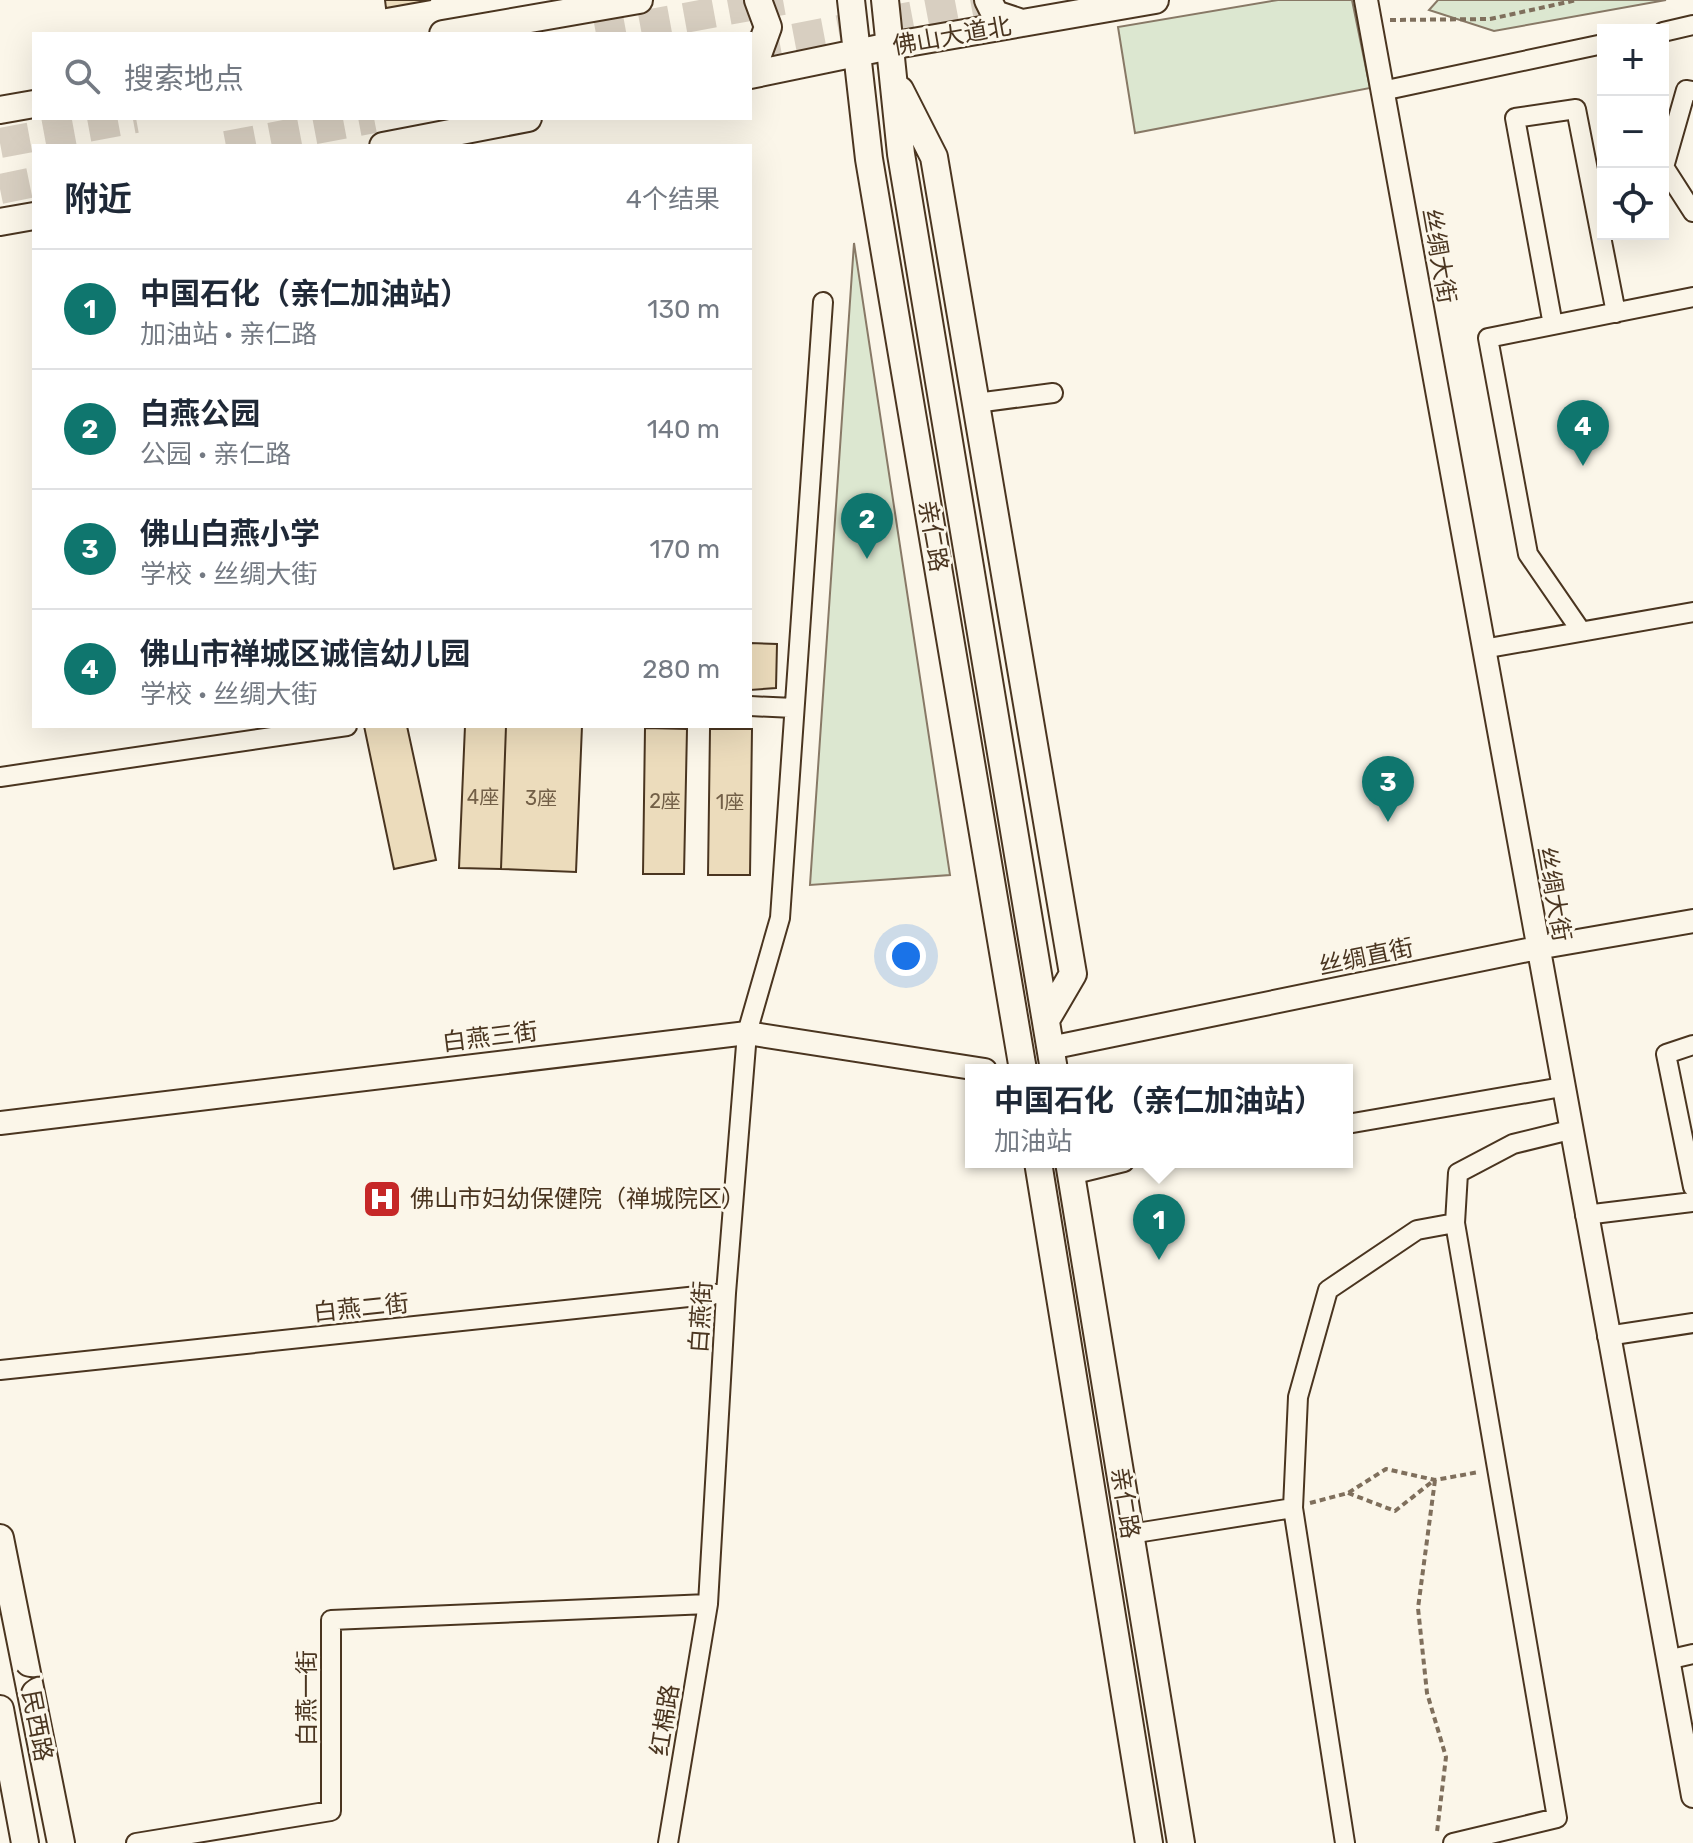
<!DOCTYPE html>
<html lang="zh">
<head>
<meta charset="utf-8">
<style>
	body { margin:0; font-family:Rubik,"Noto Sans SC",sans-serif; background:#f6f6f7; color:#1f2937 }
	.controls { position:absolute; right:24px; top:24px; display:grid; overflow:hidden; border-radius:0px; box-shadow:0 8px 32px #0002 }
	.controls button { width:72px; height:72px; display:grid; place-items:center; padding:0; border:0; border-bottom:2px solid #e0e1e3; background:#fff; color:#1f2937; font:40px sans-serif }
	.you { position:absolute; left:906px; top:956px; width:28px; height:28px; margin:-20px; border:6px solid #fff; border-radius:50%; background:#1a73e8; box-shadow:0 0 0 12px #1a73e833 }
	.badge { display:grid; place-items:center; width:52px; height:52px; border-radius:50%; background:#0f766e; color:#fff; font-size:26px; font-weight:700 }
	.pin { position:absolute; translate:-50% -66px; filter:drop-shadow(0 2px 4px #0008) }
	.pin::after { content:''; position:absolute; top:42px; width:28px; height:24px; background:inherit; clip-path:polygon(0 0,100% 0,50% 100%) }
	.popup { position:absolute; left:965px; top:1064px; width:388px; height:104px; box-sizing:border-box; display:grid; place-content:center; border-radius:0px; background:#fff; filter:drop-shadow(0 2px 6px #0005); font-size:26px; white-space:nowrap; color:#747a83 }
	.popup b { font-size:30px; color:#1f2937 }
	.popup::after { content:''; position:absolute; left:50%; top:100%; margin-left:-16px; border:16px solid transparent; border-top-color:#fff }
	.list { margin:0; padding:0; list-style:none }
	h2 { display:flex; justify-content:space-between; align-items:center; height:104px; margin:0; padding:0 32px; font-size:34px }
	h2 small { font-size:26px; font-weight:400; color:#747a83 }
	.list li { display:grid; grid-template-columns:52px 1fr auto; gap:24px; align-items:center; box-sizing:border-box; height:120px; padding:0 32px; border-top:2px solid #e0e1e3 }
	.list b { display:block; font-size:30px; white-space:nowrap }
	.list p { margin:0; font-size:26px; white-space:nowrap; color:#747a83 }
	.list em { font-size:26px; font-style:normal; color:#747a83 }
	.icon { flex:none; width:44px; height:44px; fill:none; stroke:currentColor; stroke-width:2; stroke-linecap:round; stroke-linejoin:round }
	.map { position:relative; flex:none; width:1693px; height:1843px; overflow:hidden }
	.search { position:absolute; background:#fff; box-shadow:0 8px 32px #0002; left:32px; top:32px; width:720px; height:88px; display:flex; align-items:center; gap:20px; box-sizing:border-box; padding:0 28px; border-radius:0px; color:#747a83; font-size:30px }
	.panel { position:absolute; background:#fff; box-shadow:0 8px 32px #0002; left:32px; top:144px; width:720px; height:584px; border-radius:0px }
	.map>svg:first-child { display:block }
	.green { fill:#dce7d0; stroke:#887966; stroke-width:2 }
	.building { fill:#ecdcbc; stroke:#4a3520; stroke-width:2 }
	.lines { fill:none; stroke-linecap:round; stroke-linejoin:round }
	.trunk-tunnel { stroke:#d8cfc1; stroke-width:30; stroke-dasharray:30 15; stroke-linecap:butt }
	.minor-casing { stroke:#4a3520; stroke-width:22 }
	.tertiary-casing { stroke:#4a3520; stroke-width:26 }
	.secondary-casing { stroke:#4a3520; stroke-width:30 }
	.path { stroke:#7f6f5c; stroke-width:4; stroke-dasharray:6 4; stroke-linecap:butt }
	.minor { stroke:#fbf6e9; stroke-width:18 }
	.tertiary { stroke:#fbf6e9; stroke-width:22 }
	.secondary { stroke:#fbf6e9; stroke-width:26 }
	.labels { text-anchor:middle; stroke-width:6; stroke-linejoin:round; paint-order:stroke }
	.number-label { font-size:20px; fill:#725f47 }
	.street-label { font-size:24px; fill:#4a3520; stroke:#fbf6e9 }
	.poi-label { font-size:24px; fill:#4a3520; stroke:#fbf6e9; text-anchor:start }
</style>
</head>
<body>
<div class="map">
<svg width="1693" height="1843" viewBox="0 0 1693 1843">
	<rect width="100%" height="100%" fill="#fbf6e9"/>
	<path class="green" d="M 1278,0 L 1352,0 L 1370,88 L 1135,133 L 1118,27 Z
		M 1438,0 L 1666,0 L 1494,31 L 1429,10 Z
		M 854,243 L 950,875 L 810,885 Z"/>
	<path class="building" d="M 385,0 L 431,0 L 386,8 Z
		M 750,643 L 777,644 L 776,688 L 750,690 Z
		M 364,726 L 407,726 L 436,860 L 394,869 Z
		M 465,726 L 506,726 L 501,869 L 459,868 Z
		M 506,726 L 582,726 L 576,872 L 501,869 Z
		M 645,728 L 687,729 L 684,874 L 643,874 Z
		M 710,729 L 752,729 L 750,875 L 708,875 Z"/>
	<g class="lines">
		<path class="trunk-tunnel" d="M 596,34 L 783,0
			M 750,47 L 999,0
			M 0,143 L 136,118
			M 226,146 L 374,118
			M 0,189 L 34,182"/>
		<g class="minor-casing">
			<path id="minor" d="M 1663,32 L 1693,25
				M 1382,91 L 1603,44
				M 1693,91 L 1686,90 L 1664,167 L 1693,212
				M 1553,325 L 1515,118 L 1576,109 L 1616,313
				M 976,403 L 1053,393
				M 1581,631 L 1528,554 L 1488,338 L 1693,297
				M 1483,649 L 1693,612
				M 750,706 L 794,708
				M 0,777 L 347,726
				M 1693,1045 L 1666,1054 L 1693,1187
				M 1347,1124 L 1562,1087
				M 1071,1175 L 1124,1162
				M 1585,1215 L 1693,1202
				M 1607,1336 L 1693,1323
				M 0,1370 L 726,1293
				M 1293,1508 L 1345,1843
				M 1130,1534 L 1293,1508 L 1298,1397 L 1328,1290 L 1417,1230 L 1455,1223 L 1458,1173 L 1513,1144 L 1570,1130
				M 1667,1660 L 1693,1654
				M 136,1843 L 331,1811 L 331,1620 L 708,1604
				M 668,1843 L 708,1604 L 726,1293 L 747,1033 L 780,918 L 823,302
				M 1453,1843 L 1557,1818 L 1455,1223"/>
		</g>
		<g class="tertiary-casing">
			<path id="tertiary" d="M 1366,0 L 1693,1796
				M 1050,1048 L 1537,948 L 1693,921
				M 0,1123 L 747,1033 L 985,1070"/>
		</g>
		<g class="secondary-casing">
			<path id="secondary" d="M 851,0 L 869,159 L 1023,1070
				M 885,0 L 901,154 L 1054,1070
				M 988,0 L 995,14 L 1022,23
				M 443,34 L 639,0
				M 750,67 L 756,60 L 768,27 L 758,0
				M 750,75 L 890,46 L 1155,0
				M 900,90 L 934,157 L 1073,974 L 1046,1020
				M 0,110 L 34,104
				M 383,146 L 528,118
				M 0,222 L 34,216
				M 1038,1162 L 1149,1843
				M 1069,1162 L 1181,1843
				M 0,1538 L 61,1843
				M 0,1709 L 25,1843"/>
		</g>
		<path class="path" d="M 1390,20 L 1490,19 L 1577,0
			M 1435,1480 L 1418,1608 L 1427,1693 L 1446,1757 L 1437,1832
			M 1348,1493 L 1395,1511 L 1433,1481
			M 1310,1503 L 1348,1493 L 1386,1469 L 1435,1480 L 1479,1472"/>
		<use href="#minor" class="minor"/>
		<use href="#tertiary" class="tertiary"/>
		<use href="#secondary" class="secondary"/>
	</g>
	<defs>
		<g id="hospital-square" transform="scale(2)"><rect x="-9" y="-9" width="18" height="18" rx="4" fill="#c62828" stroke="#fbf6e9"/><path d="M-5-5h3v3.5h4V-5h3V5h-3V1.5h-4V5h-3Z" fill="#fff"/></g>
	</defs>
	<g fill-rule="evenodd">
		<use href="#hospital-square" x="382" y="1199"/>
	</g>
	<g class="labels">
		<g class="number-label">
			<text x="483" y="804">4座</text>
			<text x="541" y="805">3座</text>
			<text x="665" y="808">2座</text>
			<text x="730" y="809">1座</text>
		</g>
		<g class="street-label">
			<text transform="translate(952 36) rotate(-10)" y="8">佛山大道北</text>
			<text transform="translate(1439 256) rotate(80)" y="8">丝绸大街</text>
			<text transform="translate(933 536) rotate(80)" y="8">亲仁路</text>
			<text transform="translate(1554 894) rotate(80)" y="8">丝绸大街</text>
			<text transform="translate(1366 957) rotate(-12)" y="8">丝绸直街</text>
			<text transform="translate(490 1037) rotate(-7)" y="8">白燕三街</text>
			<text transform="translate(361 1308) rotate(-6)" y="8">白燕二街</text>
			<text transform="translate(701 1317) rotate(-86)" y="8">白燕街</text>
			<text transform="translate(1125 1503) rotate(81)" y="8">亲仁路</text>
			<text transform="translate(307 1698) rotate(-90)" y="8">白燕一街</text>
			<text transform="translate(35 1714) rotate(79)" y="8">人民西路</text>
			<text transform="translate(665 1720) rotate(-81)" y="8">红棉路</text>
		</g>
		<g class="poi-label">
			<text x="410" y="1207">佛山市妇幼保健院（禅城院区）</text>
		</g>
	</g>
</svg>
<div class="controls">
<button>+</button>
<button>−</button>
<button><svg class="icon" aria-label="locate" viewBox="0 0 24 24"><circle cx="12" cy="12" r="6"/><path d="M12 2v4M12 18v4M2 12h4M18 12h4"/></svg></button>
</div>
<div class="you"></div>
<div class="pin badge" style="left:1159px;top:1260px">1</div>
<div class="popup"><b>中国石化（亲仁加油站）</b>加油站</div>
<div class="pin badge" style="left:867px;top:559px">2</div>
<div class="pin badge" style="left:1388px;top:822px">3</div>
<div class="pin badge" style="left:1583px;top:466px">4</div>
<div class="search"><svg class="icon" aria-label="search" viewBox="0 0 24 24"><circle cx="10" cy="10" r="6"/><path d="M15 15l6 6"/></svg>搜索地点</div>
<section class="panel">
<h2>附近<small>4个结果</small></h2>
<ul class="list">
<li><span class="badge">1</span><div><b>中国石化（亲仁加油站）</b><p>加油站 · 亲仁路</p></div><em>130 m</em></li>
<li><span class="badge">2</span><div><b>白燕公园</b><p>公园 · 亲仁路</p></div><em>140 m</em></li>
<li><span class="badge">3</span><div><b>佛山白燕小学</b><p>学校 · 丝绸大街</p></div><em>170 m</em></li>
<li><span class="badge">4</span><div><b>佛山市禅城区诚信幼儿园</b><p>学校 · 丝绸大街</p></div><em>280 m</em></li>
</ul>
</section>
</div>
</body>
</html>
